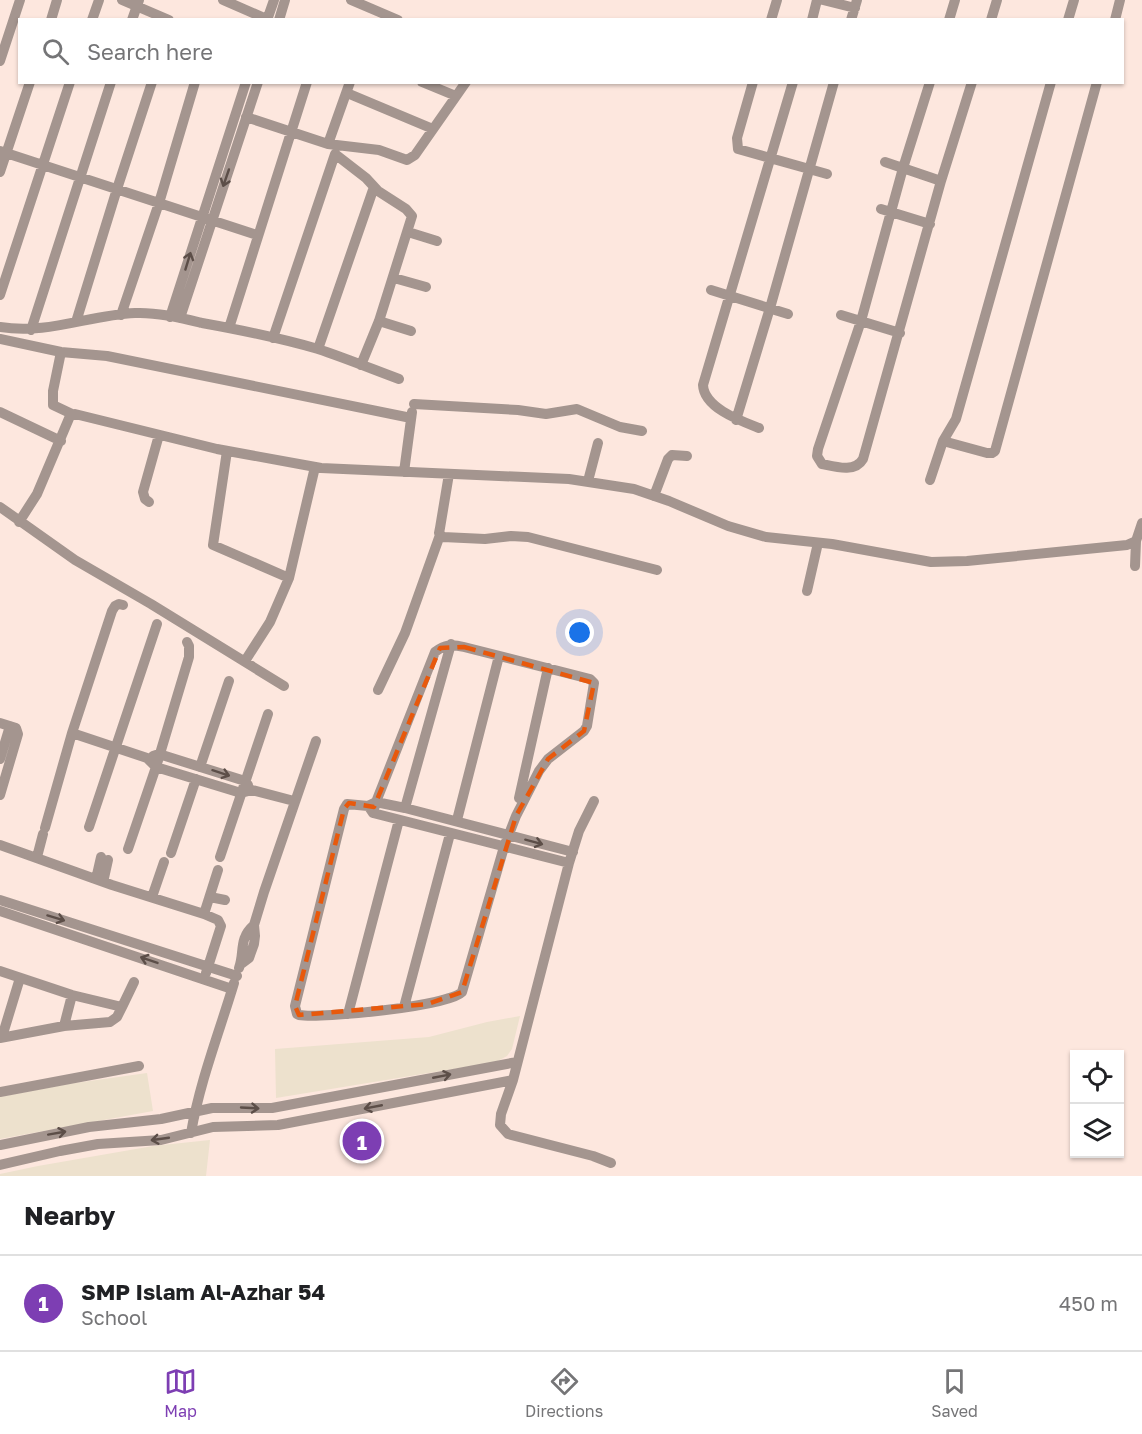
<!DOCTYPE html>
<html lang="en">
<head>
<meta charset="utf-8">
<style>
	body { margin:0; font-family:"Golos Text",sans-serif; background:#f6f6f6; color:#202124 }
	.controls { position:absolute; right:18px; bottom:18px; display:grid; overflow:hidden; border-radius:0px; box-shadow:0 2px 4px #0004 }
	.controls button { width:54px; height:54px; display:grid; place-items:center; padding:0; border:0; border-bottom:2px solid #e0e0e0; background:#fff; color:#202124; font:30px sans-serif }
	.you { position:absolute; left:580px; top:633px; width:21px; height:21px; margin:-15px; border:4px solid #fff; border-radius:50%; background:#1a73e8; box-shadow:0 0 0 9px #1a73e833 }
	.badge { display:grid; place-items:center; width:39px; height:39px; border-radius:50%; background:#7d3eb3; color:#fff; font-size:20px; font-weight:700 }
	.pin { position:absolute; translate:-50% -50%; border:3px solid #fff; box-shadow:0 2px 6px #0006 }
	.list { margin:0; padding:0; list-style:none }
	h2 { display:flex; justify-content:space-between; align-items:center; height:78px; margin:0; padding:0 24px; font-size:26px }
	h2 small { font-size:20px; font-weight:400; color:#757577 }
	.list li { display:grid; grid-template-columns:39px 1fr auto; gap:18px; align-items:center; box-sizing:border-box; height:96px; padding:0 24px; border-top:2px solid #e0e0e0 }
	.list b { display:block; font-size:22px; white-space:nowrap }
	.list p { margin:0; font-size:20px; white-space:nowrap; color:#757577 }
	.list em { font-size:20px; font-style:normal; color:#757577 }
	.icon { flex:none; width:33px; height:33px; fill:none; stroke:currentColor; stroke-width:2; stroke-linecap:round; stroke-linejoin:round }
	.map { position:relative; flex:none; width:1142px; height:1176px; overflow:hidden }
	.search { position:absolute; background:#fff; box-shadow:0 2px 4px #0004; left:18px; right:18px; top:18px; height:66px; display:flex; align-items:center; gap:15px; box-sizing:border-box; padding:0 21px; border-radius:0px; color:#757577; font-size:22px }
	.sheet { height:174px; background:#fff }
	nav { display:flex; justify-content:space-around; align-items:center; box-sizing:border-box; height:84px; border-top:2px solid #e0e0e0; background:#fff; font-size:16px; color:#757577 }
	nav a { display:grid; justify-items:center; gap:3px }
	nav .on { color:#7d3eb3 }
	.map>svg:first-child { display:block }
	.commercial { fill:#ede1cd }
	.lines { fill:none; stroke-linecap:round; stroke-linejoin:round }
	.minor { stroke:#a4958f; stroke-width:10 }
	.oneway { stroke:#5c4e48 }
	.marked { fill:none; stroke:#e8590c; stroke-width:4.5; stroke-dasharray:12 8; stroke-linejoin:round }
</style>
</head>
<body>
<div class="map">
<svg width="1142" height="1176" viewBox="0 0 1142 1176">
	<rect width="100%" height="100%" fill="#fde7de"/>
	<path class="commercial" d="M 520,1016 L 512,1049 L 507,1056 L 496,1062 L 276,1098 L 275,1049 L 429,1037 L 487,1022 Z
		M 147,1073 L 153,1111 L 0,1139 L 0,1097 L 68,1084 Z
		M 210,1140 L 206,1176 L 0,1176 L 0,1174 L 38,1166 L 153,1146 Z"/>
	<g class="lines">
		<path class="minor" d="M 122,0 L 169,20
			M 223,0 L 269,20
			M 351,0 L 398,20
			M 823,0 L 855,8
			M 51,20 L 57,0
			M 92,20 L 99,0
			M 132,20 L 139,0
			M 267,20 L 274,0
			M 279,20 L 285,0
			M 771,20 L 777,0
			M 812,20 L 817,0
			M 851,20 L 857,0
			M 949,20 L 955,0
			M 991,20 L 997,0
			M 1068,20 L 1074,0
			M 1115,20 L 1120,0
			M 0,61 L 20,0
			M 422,82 L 456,96
			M 753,82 L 737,138 L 738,149 L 827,174
			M 930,82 L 903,168 L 861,321 L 818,449 L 817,456 L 822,464 C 836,467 855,473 863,459 L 941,181 L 972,82
			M 347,93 L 433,129
			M 246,117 L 328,144 L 379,150 L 407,160 L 415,155 L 466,82
			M 328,144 L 350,82
			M 0,151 L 257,235
			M 885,162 L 941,181
			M 0,172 L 30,82
			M 881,209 L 930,224
			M 408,232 L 437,241
			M 394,278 L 426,287
			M 711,290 L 788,314
			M 0,295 L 70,82
			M 121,315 L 159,203 L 195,82
			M 841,315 L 900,333
			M 170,317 L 246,82
			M 180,318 L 258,82
			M 379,321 L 411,331
			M 76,322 L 117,189 L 152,82
			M 0,327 C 47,335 89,315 135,313 C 157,312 181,318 202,323 C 241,330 280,338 318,349 C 345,358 372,369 399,379
			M 229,328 L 307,82
			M 31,330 L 111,82
			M 273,338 L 335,154 L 366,178 L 378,191 L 406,209 L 412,216 L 379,321 L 361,365
			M 0,339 L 61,352 L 107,356 L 411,418
			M 318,349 L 374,187
			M 61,352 L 53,391 L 53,405 L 72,414
			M 414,404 L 518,410 L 546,414 L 577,409 L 620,427 L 642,431
			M 0,412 L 61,441
			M 736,420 L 770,308 L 834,82
			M 759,428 C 741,421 704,408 703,385 L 793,82
			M 943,441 L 987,453 L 992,453 L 995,451 L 1097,82
			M 227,451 L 213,545 L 289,578
			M 404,472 L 412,412
			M 449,474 L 440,528 L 439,533 L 443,537 L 485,539 L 511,536 L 528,537 L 657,570
			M 930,480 L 943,441 L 956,419 L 1051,82
			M 588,481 L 598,443
			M 654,496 L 668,459 L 672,455 L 687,456
			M 149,502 L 145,499 L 143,492 L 159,435
			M 0,507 L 75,560 L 151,604 L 284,686
			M 19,522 L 37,494 L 70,416 L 75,414 L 217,449 L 321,468 L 569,479 L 634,489 L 669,501 L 728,526 L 766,537 L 832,544 L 931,562 L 967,561 L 1127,545 L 1136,541 L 1142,523
			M 1135,566 L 1136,541
			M 807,591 L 818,543
			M 245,661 L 270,622 L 289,578 L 315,467
			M 378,690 L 405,633 L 440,535
			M 0,723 L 16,728 L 18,734 L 0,795
			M 72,733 L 147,758 L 156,767 L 241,793 L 252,790 L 294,801
			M 153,756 L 159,754 L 245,781 L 248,785
			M 0,759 L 10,726
			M 200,767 L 229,681
			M 519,798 L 548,668
			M 594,801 L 579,831 L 569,863 L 513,1080 L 501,1114 L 500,1125 L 508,1134 L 593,1156 L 611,1163
			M 369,807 L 373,813 L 569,863
			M 405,808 L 451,644
			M 373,813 L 376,802 L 435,652 C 445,644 452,644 464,647 L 590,679 L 594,683 L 587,726 L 584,731 L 548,759 L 539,771 L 516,816 L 504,847 L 462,992 C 449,1006 321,1019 299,1015 L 297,1014 L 295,1006 L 344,809 L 347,804 L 368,806 L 376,802 L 405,808 L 573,852
			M 457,820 L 499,656
			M 89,827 L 157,624
			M 45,828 L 72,733 L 112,611 L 115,606 L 119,604 L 123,605
			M 0,845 L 112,885 L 204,914 L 218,870
			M 128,849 L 156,767 L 189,657 L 189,646 L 187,642
			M 171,853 L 196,779
			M 37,857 L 43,834
			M 220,857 L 268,714
			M 104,878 L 108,860
			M 96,879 L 101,857
			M 152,897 L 164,862
			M 210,897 L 225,900
			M 0,900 L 237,976
			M 0,911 L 232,989
			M 204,914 L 218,920 L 221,926 L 206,973
			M 241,964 L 249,958 L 254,944 L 255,936 L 254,925 L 264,892 L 316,741
			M 239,968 C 245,952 238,939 254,925
			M 0,971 L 72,995 L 122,1007 L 117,1017 L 110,1022 L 64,1026 L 0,1038
			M 122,1007 L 134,982
			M 404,1007 L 450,834
			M 348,1014 L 399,820
			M 64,1026 L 72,995
			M 2,1037 L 20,978
			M 0,1092 L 139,1066
			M 191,1133 C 200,1081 219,1033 234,983
			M 0,1145 L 89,1127 L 161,1119 L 212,1108 L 272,1108 L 517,1062
			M 0,1165 L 60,1151 L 98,1144 L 161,1140 L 213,1127 L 278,1125 L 513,1080"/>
	</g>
	<defs><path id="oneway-shaft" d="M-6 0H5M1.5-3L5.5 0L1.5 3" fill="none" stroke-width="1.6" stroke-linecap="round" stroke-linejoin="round" transform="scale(1.5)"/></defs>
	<g class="oneway">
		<use href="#oneway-shaft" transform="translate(226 178) rotate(109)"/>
		<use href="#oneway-shaft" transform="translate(188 261) rotate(-73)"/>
		<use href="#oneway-shaft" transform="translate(221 773) rotate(18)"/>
		<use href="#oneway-shaft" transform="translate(534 842) rotate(15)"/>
		<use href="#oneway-shaft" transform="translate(56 918) rotate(17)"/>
		<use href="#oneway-shaft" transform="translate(149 960) rotate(-161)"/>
		<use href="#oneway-shaft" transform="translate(442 1076) rotate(-11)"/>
		<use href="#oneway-shaft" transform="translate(373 1107) rotate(169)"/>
		<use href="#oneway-shaft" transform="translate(250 1108) rotate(3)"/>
		<use href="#oneway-shaft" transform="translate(57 1133) rotate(-10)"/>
		<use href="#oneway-shaft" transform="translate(160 1139) rotate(172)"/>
	</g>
	<path class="marked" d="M 464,647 L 594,683 L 584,731 L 548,759 L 516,816 L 462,992 L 428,1004 L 299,1015 L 295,1006 L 344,809 L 349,803 L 374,807 L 440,648 Z"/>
</svg>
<div class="controls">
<button><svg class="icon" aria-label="locate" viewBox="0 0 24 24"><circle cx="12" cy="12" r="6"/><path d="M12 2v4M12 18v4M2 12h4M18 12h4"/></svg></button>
<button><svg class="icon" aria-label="layers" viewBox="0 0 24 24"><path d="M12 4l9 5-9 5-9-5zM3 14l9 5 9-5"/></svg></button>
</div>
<div class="you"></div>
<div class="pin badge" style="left:362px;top:1141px">1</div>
<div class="search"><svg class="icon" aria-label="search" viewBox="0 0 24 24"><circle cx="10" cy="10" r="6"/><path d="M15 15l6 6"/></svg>Search here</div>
</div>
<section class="sheet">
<h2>Nearby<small></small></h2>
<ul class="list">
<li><span class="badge">1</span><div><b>SMP Islam Al-Azhar 54</b><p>School</p></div><em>450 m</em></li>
</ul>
</section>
<nav>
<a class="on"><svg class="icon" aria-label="map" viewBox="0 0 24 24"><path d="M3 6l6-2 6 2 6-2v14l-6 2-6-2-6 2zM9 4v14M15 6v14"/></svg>Map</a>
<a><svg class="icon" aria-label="directions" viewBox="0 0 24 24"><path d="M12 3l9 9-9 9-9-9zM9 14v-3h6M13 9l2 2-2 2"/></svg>Directions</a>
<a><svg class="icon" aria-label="saved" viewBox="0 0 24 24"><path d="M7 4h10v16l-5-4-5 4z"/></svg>Saved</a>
</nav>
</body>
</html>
